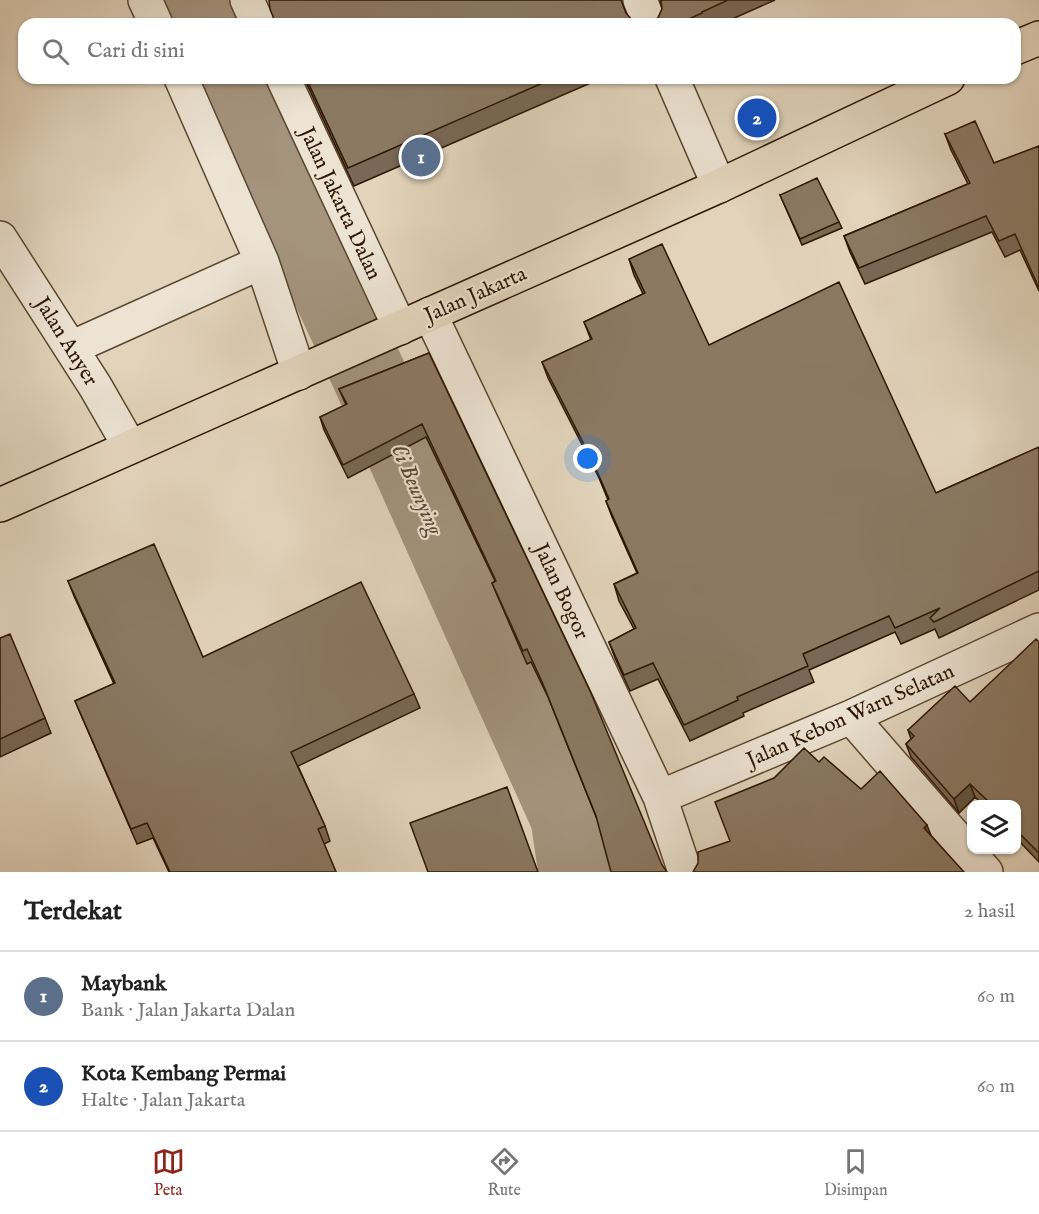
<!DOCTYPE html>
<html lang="id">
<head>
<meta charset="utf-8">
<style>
	body { margin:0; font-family:"IM FELL English",serif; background:#f6f6f6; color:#222 }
	.controls { position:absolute; right:18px; bottom:18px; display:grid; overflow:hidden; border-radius:12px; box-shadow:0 2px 4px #0004 }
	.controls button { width:54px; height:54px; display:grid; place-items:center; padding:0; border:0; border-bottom:2px solid #e0e0e0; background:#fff; color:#222; font:30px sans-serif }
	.you { position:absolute; left:588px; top:459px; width:21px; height:21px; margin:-15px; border:4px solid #fff; border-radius:50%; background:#1a73e8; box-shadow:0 0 0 9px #1a73e833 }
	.badge { display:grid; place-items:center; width:39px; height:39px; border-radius:50%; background:#8f2418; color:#fff; font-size:20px; font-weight:700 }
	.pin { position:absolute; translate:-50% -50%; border:3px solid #fff; box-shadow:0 2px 6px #0006 }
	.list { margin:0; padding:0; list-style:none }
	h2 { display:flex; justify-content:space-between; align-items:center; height:78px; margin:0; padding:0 24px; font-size:26px }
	h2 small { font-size:20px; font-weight:400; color:#767676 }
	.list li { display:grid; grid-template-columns:39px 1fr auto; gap:18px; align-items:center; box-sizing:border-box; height:90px; padding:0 24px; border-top:2px solid #e0e0e0 }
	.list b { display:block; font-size:22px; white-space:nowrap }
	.list p { margin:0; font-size:20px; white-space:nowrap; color:#767676 }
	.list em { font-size:20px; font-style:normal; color:#767676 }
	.icon { flex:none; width:33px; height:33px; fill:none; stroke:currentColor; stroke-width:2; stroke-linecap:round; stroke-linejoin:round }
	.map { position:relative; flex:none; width:1039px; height:872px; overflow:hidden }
	.search { position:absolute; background:#fff; box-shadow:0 2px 4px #0004; left:18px; right:18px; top:18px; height:66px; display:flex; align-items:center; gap:15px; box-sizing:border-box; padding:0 21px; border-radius:18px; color:#767676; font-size:22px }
	.sheet { height:258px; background:#fff }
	nav { display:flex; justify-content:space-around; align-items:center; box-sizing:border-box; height:84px; border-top:2px solid #e0e0e0; background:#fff; font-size:16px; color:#767676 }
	nav a { display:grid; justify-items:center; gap:3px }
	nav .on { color:#8f2418 }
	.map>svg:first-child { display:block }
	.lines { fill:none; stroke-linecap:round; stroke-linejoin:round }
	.river { stroke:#a4937d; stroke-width:75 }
	.minor-casing { stroke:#5a4630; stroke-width:36 }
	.major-casing { stroke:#2d1602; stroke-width:36 }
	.minor { stroke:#ece3d3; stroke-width:33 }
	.major { stroke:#e2d4bc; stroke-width:33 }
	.wall { fill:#786855; stroke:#2d1602; stroke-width:1.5 }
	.shaded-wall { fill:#615545; stroke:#2d1602; stroke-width:1.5 }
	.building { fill:#8b7963; stroke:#2d1602; stroke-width:1.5 }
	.labels { text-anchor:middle; stroke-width:4.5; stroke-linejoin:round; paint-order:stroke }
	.street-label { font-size:21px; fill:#2d1602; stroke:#ece3d3 }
	.water-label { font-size:22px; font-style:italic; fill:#5d4833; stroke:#ece3d3 }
</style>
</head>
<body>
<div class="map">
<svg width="1039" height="872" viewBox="0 0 1039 872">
	<rect width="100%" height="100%" fill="#e2d4bc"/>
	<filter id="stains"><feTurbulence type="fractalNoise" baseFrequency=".00333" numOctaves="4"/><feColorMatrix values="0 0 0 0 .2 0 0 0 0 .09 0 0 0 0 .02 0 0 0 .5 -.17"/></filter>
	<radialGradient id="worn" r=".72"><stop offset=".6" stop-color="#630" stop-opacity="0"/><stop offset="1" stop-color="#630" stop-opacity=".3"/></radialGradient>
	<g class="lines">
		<path class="river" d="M 195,0 L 206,24
			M 231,78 L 368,373 L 568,818 L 576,872"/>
		<g class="minor-casing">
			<path id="minor" d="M 145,0 L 156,24
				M 247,0 L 258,24
				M 640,0 L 650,24
				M 181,78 L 262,262 L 299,373
				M 283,78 L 400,328
				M 672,78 L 719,186
				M 0,238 L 95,386 L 130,447
				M 430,314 L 660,797 L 685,872
				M 71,348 L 262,262
				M 851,717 L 986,872
				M 660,797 L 851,717 L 1039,630"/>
		</g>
		<g class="major-casing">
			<path id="major" d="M 1015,48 L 1039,38
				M 0,505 L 719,186 L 948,78"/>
		</g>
		<use href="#minor" class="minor"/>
		<use href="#major" class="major"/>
	</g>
	<path class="wall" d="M 660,0 L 775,0 L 721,24 L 645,24 L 650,23 L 658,18 L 662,9 Z
		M 304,78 L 602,78 L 354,186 Z
		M 945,134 L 994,163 L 1039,146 L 1039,291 L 1020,250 L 1005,257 L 992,232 L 865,284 L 850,252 L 844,236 L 968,184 L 951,150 Z
		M 780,195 L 839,222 L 842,228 L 802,245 Z
		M 629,259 L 709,345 L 936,493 L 1039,447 L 1039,590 L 939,638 L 935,629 L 901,644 L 895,632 L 809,670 L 814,682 L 743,713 L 744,716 L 690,741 L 658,679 L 630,691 L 615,658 L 609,642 L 634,629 L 619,601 L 614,584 L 637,573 L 612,517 L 606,501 L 608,500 L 599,478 L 548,378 L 542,362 L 591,340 L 584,322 L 643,294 L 634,275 Z
		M 429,353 L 597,819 L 548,697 L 531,662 L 527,664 L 497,595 L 492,583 L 495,581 L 426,437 L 348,478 L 324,430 L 320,417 L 346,405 L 339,389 Z
		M 68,581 L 203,657 L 414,694 L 420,708 L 298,766 L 325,826 L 330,841 L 324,844 L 336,872 L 169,872 L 153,838 L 137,844 L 81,715 L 75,701 L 114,684 L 74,596 Z
		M 0,638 L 45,718 L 51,733 L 0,757 Z
		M 1039,642 L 1039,862 L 1017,839 L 1017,804 L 982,804 L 975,797 L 959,813 L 911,757 L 906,744 L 911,739 L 908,730 L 970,702 Z"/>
	<path class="shaded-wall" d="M 970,784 L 975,797 L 959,813 L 954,799 Z
		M 927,825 L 932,838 L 924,828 Z"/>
	<path class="building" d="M 269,0 L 621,0 L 626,13 L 632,20 L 639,24 L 276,24 L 270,9 Z
		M 661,0 L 728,0 L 702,12 L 702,13 L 678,24 L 645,24 L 650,23 L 658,18 L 662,9 Z
		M 306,78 L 554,78 L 348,168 Z
		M 975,121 L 994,163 L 1039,146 L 1039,288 L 1015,234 L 999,241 L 986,216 L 859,268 L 844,236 L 970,183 L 945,134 Z
		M 817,178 L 839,222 L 800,239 L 780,195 Z
		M 662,244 L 709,345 L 839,282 L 936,493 L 1039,447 L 1039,571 L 934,622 L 930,618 L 940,608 L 895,628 L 889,616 L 803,654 L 808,666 L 737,697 L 738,700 L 684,725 L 653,663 L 624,675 L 609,642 L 636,628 L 614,584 L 638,573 L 606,501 L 609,499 L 593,462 L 542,362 L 592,339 L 584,322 L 645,293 L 629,259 Z
		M 429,353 L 591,693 L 662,865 L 667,872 L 611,872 L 596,816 L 543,684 L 527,649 L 523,651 L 492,583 L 496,581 L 422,424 L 343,465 L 320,417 L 347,404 L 339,389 Z
		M 154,544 L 203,657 L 361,582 L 414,694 L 291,752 L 325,826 L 318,829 L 336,872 L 170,872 L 147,823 L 131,829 L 75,701 L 115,683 L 68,581 Z
		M 10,634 L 45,718 L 0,739 L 0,638 Z
		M 1036,639 L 1039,642 L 1039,853 L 1017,831 L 1017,804 L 991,804 L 970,784 L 954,799 L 906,744 L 914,736 L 908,730 L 955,686 L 970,702 Z
		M 804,748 L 819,762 L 824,757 L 861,789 L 880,771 L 927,825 L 924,828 L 964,872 L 693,872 L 698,863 L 698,852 L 730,841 L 715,802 L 774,778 Z
		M 507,787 L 538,872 L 428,872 L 410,823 Z"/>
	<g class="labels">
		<g class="street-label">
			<text transform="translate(341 203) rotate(65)" y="7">Jalan Jakarta Dalan</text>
			<text transform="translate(475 294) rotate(-24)" y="7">Jalan Jakarta</text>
			<text transform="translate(67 341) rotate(58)" y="7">Jalan Anyer</text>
			<text transform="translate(562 591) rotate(65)" y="7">Jalan Bogor</text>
			<text transform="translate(850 715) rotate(-24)" y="7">Jalan Kebon Waru Selatan</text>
		</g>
		<g class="water-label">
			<text transform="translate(418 489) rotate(66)" y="8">Ci Beunying</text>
		</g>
	</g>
	<rect width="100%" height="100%" filter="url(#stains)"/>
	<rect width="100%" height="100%" fill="url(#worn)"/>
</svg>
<div class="controls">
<button><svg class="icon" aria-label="layers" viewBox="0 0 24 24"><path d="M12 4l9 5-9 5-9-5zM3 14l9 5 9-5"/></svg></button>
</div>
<div class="you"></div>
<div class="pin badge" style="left:421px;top:157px;background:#5c6f8a">1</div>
<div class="pin badge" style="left:757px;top:118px;background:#1a4fb4">2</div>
<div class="search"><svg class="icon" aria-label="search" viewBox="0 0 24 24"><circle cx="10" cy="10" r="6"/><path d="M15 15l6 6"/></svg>Cari di sini</div>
</div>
<section class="sheet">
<h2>Terdekat<small>2 hasil</small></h2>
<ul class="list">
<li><span class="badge" style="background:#5c6f8a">1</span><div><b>Maybank</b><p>Bank · Jalan Jakarta Dalan</p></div><em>60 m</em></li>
<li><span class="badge" style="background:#1a4fb4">2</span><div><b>Kota Kembang Permai</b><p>Halte · Jalan Jakarta</p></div><em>60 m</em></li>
</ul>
</section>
<nav>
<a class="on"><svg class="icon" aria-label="map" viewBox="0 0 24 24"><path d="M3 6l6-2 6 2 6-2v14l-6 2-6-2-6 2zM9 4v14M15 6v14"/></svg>Peta</a>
<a><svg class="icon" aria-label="directions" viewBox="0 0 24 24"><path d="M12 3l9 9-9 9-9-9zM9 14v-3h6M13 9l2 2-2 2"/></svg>Rute</a>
<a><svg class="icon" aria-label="saved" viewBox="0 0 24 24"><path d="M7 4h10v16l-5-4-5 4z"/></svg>Disimpan</a>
</nav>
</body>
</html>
